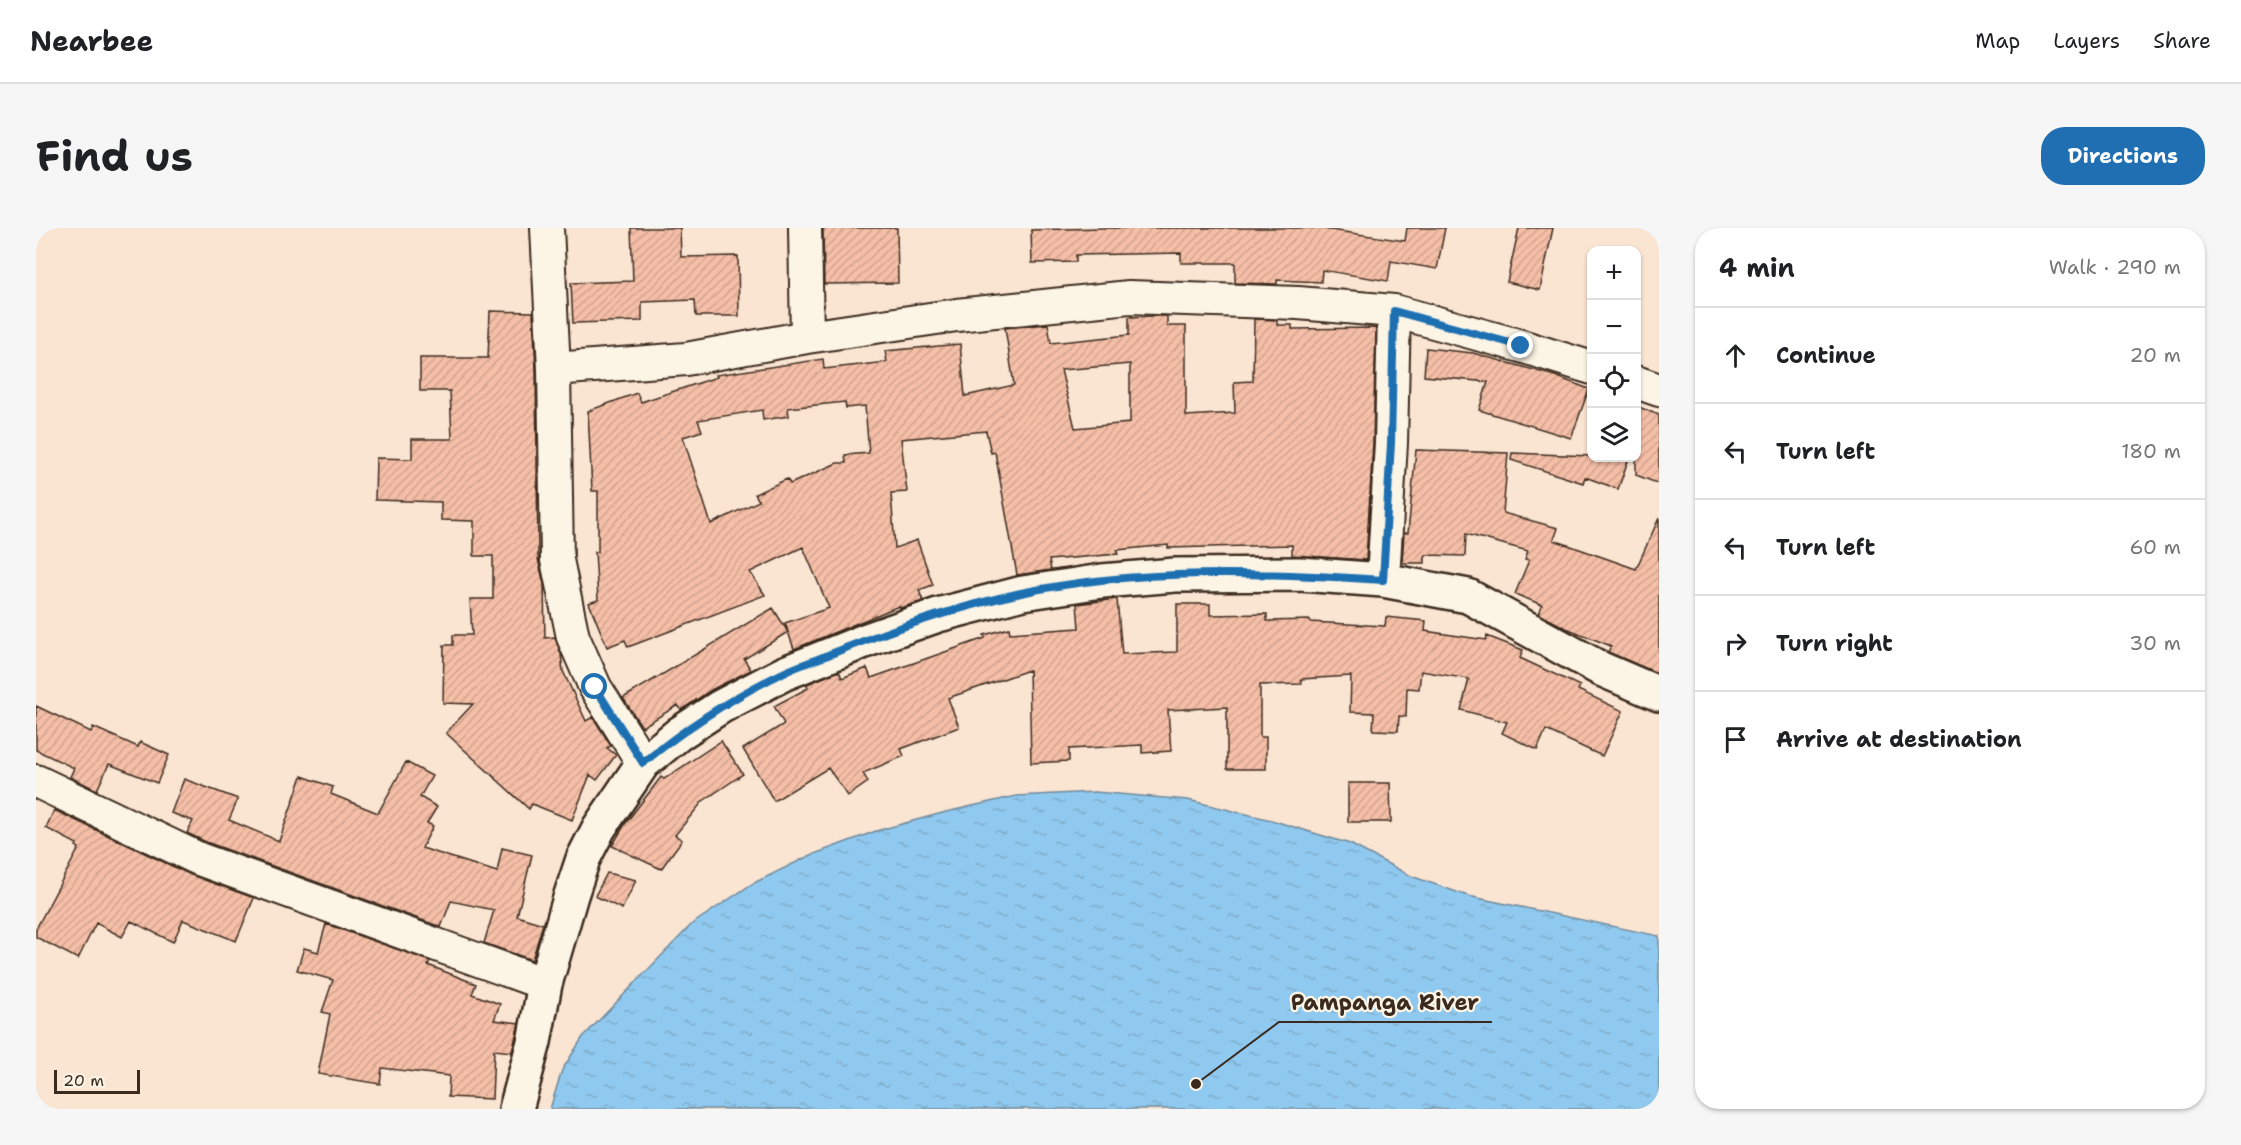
<!DOCTYPE html>
<html lang="en">
<head>
<meta charset="utf-8">
<style>
	body { margin:0; font-family:"Shantell Sans",sans-serif; background:#f6f6f6; color:#202124 }
	.controls { position:absolute; right:18px; top:18px; display:grid; overflow:hidden; border-radius:12px; box-shadow:0 2px 4px #0004 }
	.controls button { width:54px; height:54px; display:grid; place-items:center; padding:0; border:0; border-bottom:2px solid #e0e0e0; background:#fff; color:#202124; font:30px sans-serif }
	.scale { position:absolute; left:18px; bottom:15px; width:86px; box-sizing:border-box; padding-left:6px; border:3px solid #3b2a1e; border-top:0; font-size:16px; line-height:21px; white-space:nowrap; color:#3b2a1e; -webkit-text-stroke:4px #fcf5e5; paint-order:stroke }
	.stop { position:absolute; width:18px; height:18px; margin:-14px; border:4px solid #1f6fb2; border-radius:50%; background:#fff }
	.stop.end { background:#1f6fb2; border-color:#fff; box-shadow:0 2px 6px #0008 }
	.list { margin:0; padding:0; list-style:none }
	h2 { display:flex; justify-content:space-between; align-items:center; height:78px; margin:0; padding:0 24px; font-size:26px }
	h2 small { font-size:20px; font-weight:400; color:#757577 }
	.list li { display:grid; grid-template-columns:39px 1fr auto; gap:18px; align-items:center; box-sizing:border-box; height:96px; padding:0 24px; border-top:2px solid #e0e0e0 }
	.list b { display:block; font-size:22px; white-space:nowrap }
	.list em { font-size:20px; font-style:normal; color:#757577 }
	.icon { flex:none; width:33px; height:33px; fill:none; stroke:currentColor; stroke-width:2; stroke-linecap:round; stroke-linejoin:round }
	.map { position:relative; flex:none; width:1623px; height:881px; overflow:hidden; border-radius:24px }
	header { display:flex; align-items:center; gap:36px; box-sizing:border-box; height:84px; padding:0 30px; background:#fff; border-bottom:2px solid #e0e0e0 }
	header strong { font-size:28px }
	nav { display:flex; gap:33px; margin-inline-start:auto; font-size:21px }
	.intro { display:flex; align-items:center; justify-content:space-between; box-sizing:border-box; height:144px; padding:0 36px }
	h1 { margin:0; font-size:42px }
	.button { padding:15px 27px; border-radius:24px; background:#1f6fb2; color:#fff; font-size:21px; font-weight:700 }
	main { display:flex; gap:36px; padding:0 36px }
	aside { flex:1; background:#fff; border-radius:24px; box-shadow:0 2px 4px #0004 }
	.map>svg:first-child { display:block }
	.water { fill:url(#water-ripples); stroke:#6e899b; stroke-width:1.5 }
	.building { fill:url(#building-hatch); stroke:#3b2a1e; stroke-width:1.5; fill-rule:evenodd }
	.lines { fill:none; stroke-linecap:round; stroke-linejoin:round }
	.street-casing { stroke:#3b2a1e; stroke-width:36 }
	.secondary-casing { stroke:#3b2a1e; stroke-width:38 }
	.street { stroke:#fcf5e5; stroke-width:32 }
	.secondary { stroke:#fcf5e5; stroke-width:33 }
	.route { stroke:#1f6fb2; stroke-width:8 }
	.leader { fill:none; stroke:#3b2a1e; stroke-width:2 }
	.callout-dot { fill:#3b2a1e; stroke:#fcf5e5; stroke-width:2 }
	.callout-label { font-size:22px; text-anchor:middle; font-weight:bold; fill:#3b2a1e; stroke:#fcf5e5; stroke-width:4.5; stroke-linejoin:round; paint-order:stroke }
</style>
</head>
<body>
<header>
<strong>Nearbee</strong>
<nav><a>Map</a><a>Layers</a><a>Share</a></nav>
</header>
<div class="intro"><h1>Find us</h1><a class="button">Directions</a></div>
<main>
<div class="map">
<svg width="1623" height="881" viewBox="0 0 1623 881">
	<defs>
		<pattern id="water-ripples" width="26" height="14" patternUnits="userSpaceOnUse" patternTransform="scale(1.5)"><rect width="26" height="14" fill="#90c9ef"/><path d="M2 4q2-2 4 0t4 0M15 11q2-2 4 0t4 0" fill="none" stroke="#7dadcc"/></pattern>
		<pattern id="building-hatch" width="6" height="6" patternUnits="userSpaceOnUse" patternTransform="scale(1.5)"><rect width="6" height="6" fill="#f4bea7"/><path d="M-1 1l2-2M0 6l6-6M5 7l2-2" fill="none" stroke="#d2a38f"/></pattern>
	</defs>
	<rect width="100%" height="100%" fill="#fae4d2"/>
	<filter id="ink" filterUnits="userSpaceOnUse"><feTurbulence type="fractalNoise" baseFrequency=".0167" numOctaves="2"/><feDisplacementMap in="SourceGraphic" scale="12" xChannelSelector="R" yChannelSelector="G"/><feConvolveMatrix kernelMatrix="1 2 1 2 8 2 1 2 1" color-interpolation-filters="sRGB"/></filter>
	<g filter="url(#ink)">
		<path class="water" d="M 1059,564 L 1152,572 L 1235,592 L 1314,616 L 1375,648 L 1432,668 L 1623,708 L 1623,881 L 514,881 L 526,842 L 547,809 L 656,696 L 716,656 L 773,628 L 840,603 L 910,584 L 980,568 Z"/>
		<path class="building" d="M 595,0 L 644,0 L 645,29 L 702,28 L 703,88 L 660,88 L 659,72 L 606,74 L 606,93 L 537,95 L 535,55 L 597,53 Z
			M 787,0 L 861,0 L 862,55 L 788,56 Z
			M 1065,0 L 1281,0 L 1369,13 L 1371,0 L 1409,0 L 1401,41 L 1355,33 L 1352,53 L 1286,42 L 1285,54 L 1241,52 L 1241,56 L 1199,55 L 1199,35 L 1145,35 L 1145,25 L 1040,27 L 1040,34 L 996,35 L 995,2 Z
			M 1483,0 L 1517,0 L 1504,62 L 1471,54 Z
			M 454,83 L 497,84 L 500,142 L 502,331 L 508,356 L 509,410 L 519,409 L 525,426 L 527,443 L 550,493 L 557,489 L 575,518 L 571,520 L 580,527 L 561,552 L 554,547 L 536,592 L 496,576 L 493,581 L 410,505 L 437,476 L 407,475 L 408,417 L 417,417 L 417,407 L 436,407 L 434,371 L 457,371 L 457,328 L 438,328 L 438,293 L 405,292 L 405,274 L 339,272 L 340,230 L 376,231 L 376,211 L 416,211 L 414,163 L 384,163 L 384,130 L 452,130 Z
			M 1116,88 L 1131,88 L 1131,98 L 1150,98 L 1150,188 L 1199,185 L 1198,154 L 1217,153 L 1218,91 L 1241,92 L 1241,97 L 1256,97 L 1256,101 L 1340,100 L 1337,214 L 1330,332 L 1256,327 L 1256,317 L 1132,320 L 1132,317 L 1081,322 L 1082,326 L 1013,332 L 1015,342 L 981,347 L 959,224 L 955,225 L 950,203 L 865,211 L 871,264 L 855,265 L 859,320 L 881,312 L 897,357 L 883,362 L 887,373 L 864,380 L 863,378 L 758,421 L 749,395 L 793,380 L 767,319 L 714,344 L 729,367 L 592,419 L 589,412 L 571,419 L 553,375 L 562,372 L 559,324 L 562,324 L 562,263 L 556,263 L 552,183 L 601,165 L 605,174 L 681,149 L 680,147 L 787,131 L 788,141 L 851,134 L 849,123 L 924,116 L 929,168 L 978,157 L 969,100 L 1012,96 L 1015,115 L 1093,107 L 1093,89 ZM 1094,136 L 1094,195 L 1039,200 L 1025,142 ZM 809,174 L 810,180 L 829,178 L 833,225 L 809,227 L 810,235 L 801,235 L 754,256 L 751,251 L 719,266 L 723,273 L 675,296 L 647,209 L 666,203 L 662,192 L 726,182 L 727,192 L 753,188 L 752,180 Z
			M 1390,120 L 1437,125 L 1519,148 L 1553,161 L 1535,210 L 1443,182 L 1452,154 L 1388,148 Z
			M 1600,178 L 1623,187 L 1623,256 L 1600,247 Z
			M 1380,222 L 1472,225 L 1467,285 L 1522,300 L 1518,312 L 1600,341 L 1623,290 L 1623,446 L 1572,424 L 1575,418 L 1530,400 L 1503,386 L 1506,377 L 1479,366 L 1493,332 L 1489,331 L 1492,323 L 1430,306 L 1429,328 L 1389,327 L 1389,335 L 1366,335 L 1368,305 L 1372,305 Z
			M 1476,225 L 1556,228 L 1556,230 L 1593,230 L 1582,261 L 1549,249 L 1547,255 L 1475,232 Z
			M 1081,371 L 1086,426 L 1141,424 L 1141,376 L 1174,376 L 1174,387 L 1231,386 L 1231,393 L 1274,392 L 1274,394 L 1349,398 L 1350,389 L 1390,393 L 1389,403 L 1450,412 L 1451,408 L 1487,422 L 1484,430 L 1544,458 L 1542,462 L 1587,483 L 1566,528 L 1510,502 L 1501,522 L 1466,505 L 1471,494 L 1425,482 L 1433,451 L 1385,443 L 1383,461 L 1371,460 L 1370,489 L 1363,488 L 1362,503 L 1337,502 L 1338,485 L 1314,484 L 1315,448 L 1265,451 L 1266,456 L 1224,457 L 1224,509 L 1230,509 L 1230,541 L 1191,541 L 1191,479 L 1132,482 L 1135,523 L 1106,525 L 1106,517 L 1033,521 L 1033,533 L 995,535 L 993,442 L 912,470 L 923,499 L 865,521 L 868,528 L 827,545 L 832,554 L 812,568 L 792,540 L 738,573 L 707,521 L 748,496 L 738,478 L 772,460 L 771,456 L 803,443 L 806,450 L 831,440 L 835,450 L 949,410 L 948,407 L 973,400 L 974,405 L 1043,400 L 1041,376 Z
			M 737,380 L 752,404 L 708,431 L 715,442 L 675,462 L 645,482 L 642,477 L 606,499 L 587,470 Z
			M 0,478 L 55,504 L 57,499 L 102,519 L 104,514 L 133,527 L 121,555 L 73,536 L 61,562 L 34,549 L 38,540 L 0,522 Z
			M 685,513 L 707,546 L 667,573 L 639,607 L 646,612 L 625,641 L 576,618 L 589,596 L 625,549 L 628,551 Z
			M 370,534 L 396,548 L 384,569 L 401,579 L 391,595 L 397,598 L 386,620 L 461,644 L 466,620 L 496,627 L 481,688 L 507,696 L 496,732 L 448,715 L 458,682 L 415,673 L 405,699 L 170,614 L 151,605 L 157,593 L 135,585 L 148,551 L 202,571 L 193,592 L 243,613 L 266,548 L 297,559 L 295,566 L 342,585 Z
			M 1312,555 L 1354,555 L 1355,594 L 1312,594 Z
			M 18,582 L 155,647 L 218,670 L 200,713 L 147,692 L 137,714 L 95,693 L 86,709 L 60,695 L 42,731 L 0,709 L 0,701 L 43,620 L 40,618 L 41,616 L 10,600 Z
			M 571,645 L 600,652 L 586,681 L 559,668 Z
			M 290,696 L 394,733 L 392,737 L 440,756 L 436,766 L 464,776 L 458,792 L 483,795 L 476,824 L 458,822 L 456,871 L 412,869 L 413,848 L 346,840 L 344,856 L 282,846 L 294,786 L 286,784 L 297,752 L 261,742 L 268,720 L 282,724 Z"/>
		<g class="lines">
			<g class="street-casing">
				<path id="street" d="M 511,0 L 518,141 L 521,332 L 537,409 L 559,459 L 607,535
					M 769,0 L 771,109
					M 518,141 L 650,131 L 771,109 L 921,87 L 1093,69 L 1262,75 L 1358,83 L 1485,118 L 1556,140
					M 1600,154 L 1623,162
					M 1347,352 L 1355,215 L 1358,83
					M 0,553 L 163,631 L 509,756"/>
			</g>
			<g class="secondary-casing">
				<path id="secondary" d="M 480,881 L 498,814 L 509,756 L 535,667 L 547,631 L 563,600 L 607,535 L 644,505 L 684,479 L 749,445 L 831,412 L 902,387 L 987,365 L 1066,353 L 1139,347 L 1264,346 L 1347,352 L 1432,368 L 1565,441 L 1623,466"/>
			</g>
			<use href="#street" class="street"/>
			<use href="#secondary" class="secondary"/>
		</g>
	</g>
	<g class="lines" filter="url(#ink)">
		<path class="route" d="M 559,459 L 607,535 C 651,499 698,468 749,444 C 769,435 791,428 812,419 C 868,397 926,378 985,365 C 1100,340 1230,344 1347,352 L 1355,215 L 1358,83 L 1485,118"/>
	</g>
	<path class="leader" d="M1160 856L1243 794H1456"/>
	<circle class="callout-dot" cx="1160" cy="856" r="6"/>
	<g class="callout-label">
		<text x="1349" y="782">Pampanga River</text>
	</g>
</svg>
<div class="controls">
<button>+</button>
<button>−</button>
<button><svg class="icon" aria-label="locate" viewBox="0 0 24 24"><circle cx="12" cy="12" r="6"/><path d="M12 2v4M12 18v4M2 12h4M18 12h4"/></svg></button>
<button><svg class="icon" aria-label="layers" viewBox="0 0 24 24"><path d="M12 4l9 5-9 5-9-5zM3 14l9 5 9-5"/></svg></button>
</div>
<div class="scale">20 m</div>
<div class="stop" style="left:559px;top:459px"></div>
<div class="stop end" style="left:1485px;top:118px"></div>
</div>
<aside>
<h2>4 min<small>Walk · 290 m</small></h2>
<ul class="list">
<li><svg class="icon" aria-label="ahead" viewBox="0 0 24 24"><path d="M12 20V5M6 11l6-6 6 6"/></svg><div><b>Continue</b></div><em>20 m</em></li>
<li><svg class="icon" aria-label="left" viewBox="0 0 24 24"><path d="M17 20v-9H6M10 6l-5 5 5 5"/></svg><div><b>Turn left</b></div><em>180 m</em></li>
<li><svg class="icon" aria-label="left" viewBox="0 0 24 24"><path d="M17 20v-9H6M10 6l-5 5 5 5"/></svg><div><b>Turn left</b></div><em>60 m</em></li>
<li><svg class="icon" aria-label="right" viewBox="0 0 24 24"><path d="M7 20v-9h11M14 6l5 5-5 5"/></svg><div><b>Turn right</b></div><em>30 m</em></li>
<li><svg class="icon" aria-label="arrive" viewBox="0 0 24 24"><path d="M6 21V4h12l-3 4 3 4H6"/></svg><div><b>Arrive at destination</b></div></li>
</ul>
</aside>
</main>
</body>
</html>
